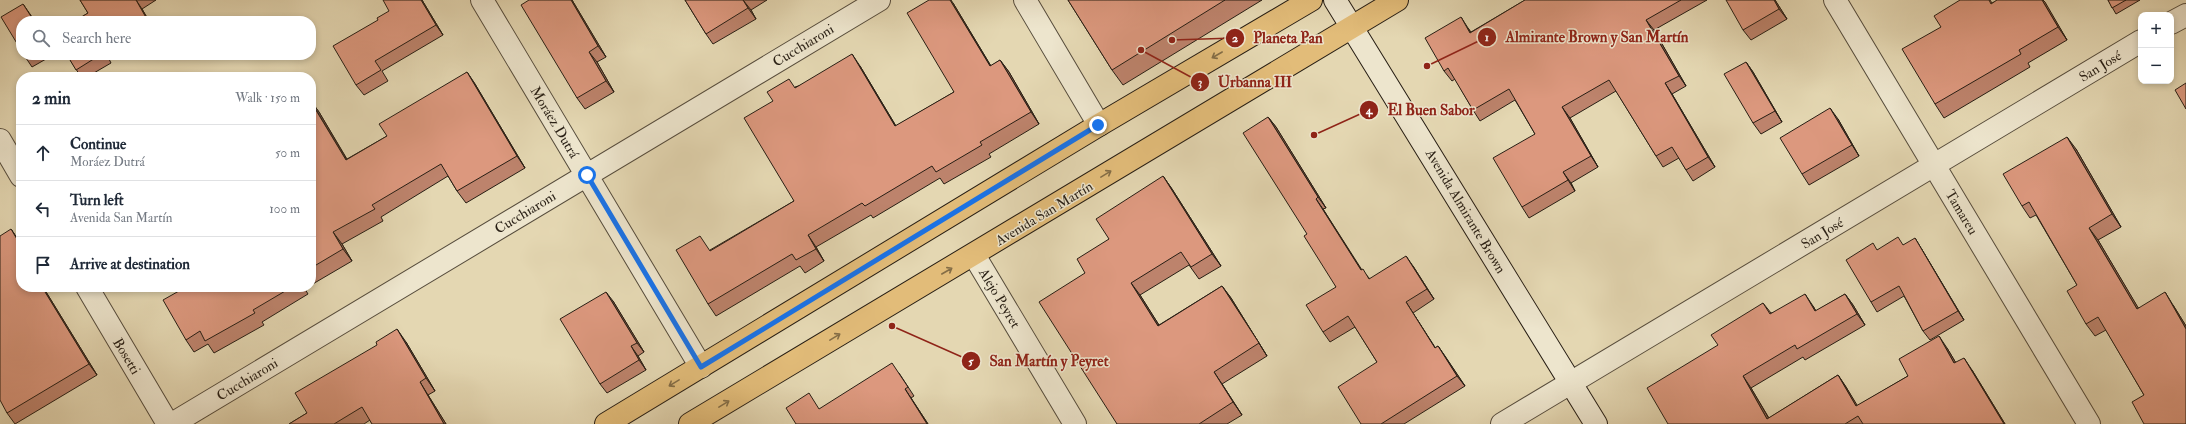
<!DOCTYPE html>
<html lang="en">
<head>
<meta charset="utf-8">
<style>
	body { margin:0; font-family:"IM FELL Double Pica",serif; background:#f6f6f7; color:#1f2937 }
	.controls { position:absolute; right:12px; top:12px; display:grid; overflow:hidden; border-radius:8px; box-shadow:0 2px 6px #0003 }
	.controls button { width:36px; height:36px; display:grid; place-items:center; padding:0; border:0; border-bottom:1px solid #e0e1e3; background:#fff; color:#1f2937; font:20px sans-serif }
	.stop { position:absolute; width:12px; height:12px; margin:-9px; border:3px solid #1a73e8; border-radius:50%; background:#fff }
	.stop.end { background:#1a73e8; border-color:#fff; box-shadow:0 1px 4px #0008 }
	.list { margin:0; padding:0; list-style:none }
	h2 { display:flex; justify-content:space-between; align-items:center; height:52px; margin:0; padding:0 16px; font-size:17px }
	h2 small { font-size:13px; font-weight:400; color:#747a83 }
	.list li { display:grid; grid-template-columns:26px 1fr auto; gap:12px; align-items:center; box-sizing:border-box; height:56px; padding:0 16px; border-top:1px solid #e0e1e3 }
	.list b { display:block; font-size:15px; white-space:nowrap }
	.list p { margin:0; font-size:13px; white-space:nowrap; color:#747a83 }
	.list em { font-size:13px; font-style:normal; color:#747a83 }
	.icon { flex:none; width:22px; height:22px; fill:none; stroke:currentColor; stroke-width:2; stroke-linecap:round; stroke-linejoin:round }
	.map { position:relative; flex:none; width:2186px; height:424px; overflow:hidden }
	.search { position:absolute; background:#fff; box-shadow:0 2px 6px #0003; left:16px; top:16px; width:300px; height:44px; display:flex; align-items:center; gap:10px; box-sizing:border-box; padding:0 14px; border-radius:16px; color:#747a83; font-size:15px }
	.panel { position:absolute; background:#fff; box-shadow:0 2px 6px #0003; left:16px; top:72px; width:300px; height:220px; border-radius:16px }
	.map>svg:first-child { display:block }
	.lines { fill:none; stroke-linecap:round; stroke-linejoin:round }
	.minor-casing { stroke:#564c3c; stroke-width:24 }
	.secondary-casing { stroke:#271e14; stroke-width:24 }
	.primary-casing { stroke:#271e14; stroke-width:24 }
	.minor { stroke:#ede5cd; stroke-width:22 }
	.secondary { stroke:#ede5cd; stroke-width:22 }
	.primary { stroke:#e2bc79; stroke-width:22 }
	.wall { fill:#bd836c; stroke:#271e14 }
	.shaded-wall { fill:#9a6a58; stroke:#271e14 }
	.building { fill:#dc987e; stroke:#271e14 }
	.oneway { stroke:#846d46 }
	.route { stroke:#1a73e8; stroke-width:5 }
	.labels { text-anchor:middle; stroke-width:3; stroke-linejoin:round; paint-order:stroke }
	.street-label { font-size:14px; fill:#271e14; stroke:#ede5cd }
	.leader { fill:none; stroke:#8f2418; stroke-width:1.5 }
	.callout-dot { fill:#8f2418; stroke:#ede5cd; stroke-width:1.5 }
	.mark-label { font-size:12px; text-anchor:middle; font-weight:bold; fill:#fff }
	.callout-label { font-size:15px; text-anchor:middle; font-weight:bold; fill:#8f2418; stroke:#ede5cd; stroke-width:3; stroke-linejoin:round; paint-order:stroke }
</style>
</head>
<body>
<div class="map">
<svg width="2186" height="424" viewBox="0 0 2186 424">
	<rect width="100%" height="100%" fill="#e4d7b2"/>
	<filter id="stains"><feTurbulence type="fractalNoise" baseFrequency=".005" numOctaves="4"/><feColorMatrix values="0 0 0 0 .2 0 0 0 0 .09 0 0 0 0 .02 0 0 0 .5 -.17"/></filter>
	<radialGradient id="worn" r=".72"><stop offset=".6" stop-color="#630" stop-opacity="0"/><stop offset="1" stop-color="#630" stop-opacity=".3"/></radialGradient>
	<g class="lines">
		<g class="minor-casing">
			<path id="minor" d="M 482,0 L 701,367
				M 1025,0 L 1099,125
				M 1835,0 L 2089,424
				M 2171,23 L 2186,15
				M 0,140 L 21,176
				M 974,255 L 1075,424
				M 87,287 L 168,424
				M 172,424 L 879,0
				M 1502,424 L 2141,41"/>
		</g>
		<g class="secondary-casing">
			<path id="secondary" d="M 1335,0 L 1596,424"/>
		</g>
		<g class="primary-casing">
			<path id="primary" d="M 606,424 L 1099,125 L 1311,0
				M 690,424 L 1397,0"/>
		</g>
		<use href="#minor" class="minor"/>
		<use href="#secondary" class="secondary"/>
		<use href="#primary" class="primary"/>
	</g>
	<path class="wall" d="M 80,0 L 156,0 L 142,9 L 149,21 L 75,21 L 88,13 Z
		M 422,0 L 443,35 L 382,71 L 388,81 L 364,95 L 356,85 Z
		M 572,0 L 606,57 L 597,62 L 614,92 L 585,109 L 577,98 Z
		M 685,0 L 767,0 L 751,10 L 756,19 L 713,44 L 706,34 Z
		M 1068,0 L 1262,0 L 1123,85 L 1112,70 Z
		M 1525,0 L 1707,0 L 1654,30 L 1686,86 L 1672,94 L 1715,167 L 1693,181 L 1686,170 L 1679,158 L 1663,167 L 1656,156 L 1616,91 L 1570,118 L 1598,167 L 1571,183 L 1575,191 L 1529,218 L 1522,207 L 1535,134 L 1515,100 L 1480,121 L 1473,110 L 1455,79 L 1452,81 L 1444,71 L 1468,28 L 1471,32 Z
		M 1775,0 L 1787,19 L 1751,40 L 1743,30 Z
		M 1960,0 L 1990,0 L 1992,3 L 1998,0 L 2043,0 L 2067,40 L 2028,63 L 2030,67 L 1944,118 L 1935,104 L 1941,27 Z
		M 2108,0 L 2140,0 L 2116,14 Z
		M 953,3 L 991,66 L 1000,60 L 1009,72 L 1039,124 L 989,154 L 991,157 L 944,184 L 940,178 L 873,218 L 871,215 L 816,247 L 824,261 L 805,273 L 800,266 L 716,316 L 708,304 L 710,250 L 794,201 L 795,87 L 860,66 L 896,126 L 954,92 Z
		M 24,55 L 53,55 L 32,67 Z
		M 67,55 L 115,55 L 109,59 L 111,63 L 87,77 L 81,77 Z
		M 1746,62 L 1753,72 L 1782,122 L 1761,134 L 1753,123 Z
		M 467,72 L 475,84 L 525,168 L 466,203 L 457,191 L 448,176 L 381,217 L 383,221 L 342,244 L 352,261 L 311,285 L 311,101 L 319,112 L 347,159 L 387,136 Z
		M 1268,117 L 1276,127 L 1326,208 L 1323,209 L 1362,270 L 1370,279 L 1413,266 L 1434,299 L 1413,313 L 1435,348 L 1438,346 L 1465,386 L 1404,424 L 1361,424 L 1377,362 L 1355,327 L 1330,342 L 1323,332 L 1336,287 Z
		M 1838,119 L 1859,156 L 1809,185 L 1802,174 Z
		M 2076,149 L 2121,227 L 2098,240 L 2138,308 L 2173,305 L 2186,326 L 2186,424 L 2144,395 L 2106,330 L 2095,336 L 2086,324 L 2077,285 L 2036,215 L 2030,218 L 2022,206 Z
		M 1163,176 L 1172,189 L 1221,266 L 1199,279 L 1189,265 L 1140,295 L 1159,325 L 1222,286 L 1231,298 L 1267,356 L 1222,384 L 1242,415 L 1227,424 L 1117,424 L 1085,273 L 1109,239 Z
		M 11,229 L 21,244 L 21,287 L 43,287 L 97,375 L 15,424 L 7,413 Z
		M 1904,245 L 1921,248 L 1964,320 L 1930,340 L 1923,331 L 1904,296 L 1877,312 L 1871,302 L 1877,250 Z
		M 186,287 L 308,287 L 305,289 L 308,294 L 262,322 L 264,325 L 214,353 L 208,344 L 194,352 L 186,340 Z
		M 1845,294 L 1853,305 L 1865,325 L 1805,360 L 1803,357 L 1751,388 L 1769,418 L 1838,375 L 1846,387 L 1857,406 L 1908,376 L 1947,348 L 1956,363 L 1972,370 L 2005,424 L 1668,424 L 1718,345 L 1763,303 L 1771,313 L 1813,306 L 1816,311 Z
		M 613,301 L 644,352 L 638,356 L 646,370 L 607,393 L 600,384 Z
		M 406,342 L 435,391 L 428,395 L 446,424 L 372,424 L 370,420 L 364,424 L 289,424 L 307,413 Z
		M 899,373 L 914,396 L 911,398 L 928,424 L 820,409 Z"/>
	<path class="shaded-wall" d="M 136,0 L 142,9 L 149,21 L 148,21 Z
		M 421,0 L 422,0 L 443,35 L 436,25 Z
		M 571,0 L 572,0 L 606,57 L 598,46 Z
		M 743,0 L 751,10 L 756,19 L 748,8 Z
		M 950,0 L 951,0 L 953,3 L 998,78 L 990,66 Z
		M 1774,0 L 1775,0 L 1787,19 L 1779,9 Z
		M 2042,0 L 2043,0 L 2045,2 L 2067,40 L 2058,27 Z
		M 23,4 L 30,14 L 35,21 L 34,21 Z
		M 1461,17 L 1468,28 L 1477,43 L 1470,33 Z
		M 1646,20 L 1654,30 L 1686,86 L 1679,76 Z
		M 589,52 L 597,62 L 614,92 L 606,81 Z
		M 852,54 L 860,66 L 903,138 L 895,126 Z
		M 1000,60 L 1009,72 L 1039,124 L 1031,112 Z
		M 1746,62 L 1753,72 L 1782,122 L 1775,111 Z
		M 467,72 L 475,84 L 525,168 L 517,156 Z
		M 1665,83 L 1672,94 L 1715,167 L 1708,157 Z
		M 311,101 L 319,112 L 354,172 L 346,160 Z
		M 1562,107 L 1570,118 L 1598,167 L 1591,156 Z
		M 1830,108 L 1838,119 L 1859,156 L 1852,145 Z
		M 1268,117 L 1276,127 L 1326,208 L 1318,197 Z
		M 2067,137 L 2076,149 L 2121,227 L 2112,214 Z
		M 1563,172 L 1571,183 L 1575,191 L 1568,180 Z
		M 1163,176 L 1172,189 L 1221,266 L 1212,254 Z
		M 1316,199 L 1323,209 L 1368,281 L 1361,270 Z
		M 2089,228 L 2098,240 L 2146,321 L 2137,309 Z
		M 11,229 L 21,244 L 21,246 Z
		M 333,232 L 342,244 L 352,261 L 343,249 Z
		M 808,235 L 816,247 L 824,261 L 816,249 Z
		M 1915,238 L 1921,248 L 1964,320 L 1958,311 Z
		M 1406,256 L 1413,266 L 1434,299 L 1427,289 Z
		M 1131,283 L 1140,295 L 1167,338 L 1158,326 Z
		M 1222,286 L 1231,298 L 1267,356 L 1259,343 Z
		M 42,287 L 43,287 L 97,375 L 89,364 Z
		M 606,292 L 613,301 L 644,352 L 637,343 Z
		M 2165,292 L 2173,305 L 2186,326 L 2186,329 Z
		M 1805,294 L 1813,306 L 1823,323 L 1815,311 Z
		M 1845,294 L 1853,305 L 1865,325 L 1857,314 Z
		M 1406,302 L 1413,313 L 1442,358 L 1435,348 Z
		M 397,329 L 406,342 L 435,391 L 426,378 Z
		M 1939,336 L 1947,348 L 1963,375 L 1954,363 Z
		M 631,346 L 638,356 L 646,370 L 639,360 Z
		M 1438,346 L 1445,356 L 1465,386 L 1457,376 Z
		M 1964,358 L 1972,370 L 2005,424 L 2004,424 Z
		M 1214,372 L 1222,384 L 1242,415 L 1233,402 Z
		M 1838,375 L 1846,387 L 1865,418 L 1856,406 Z
		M 1743,376 L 1751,388 L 1772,424 L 1767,419 Z
		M 420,382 L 428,395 L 446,424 L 444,424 Z
		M 905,389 L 911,398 L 928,424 L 927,424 Z"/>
	<path class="building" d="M 80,0 L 136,0 L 148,21 L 75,21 L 88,13 Z
		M 383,0 L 421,0 L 436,25 L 375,61 L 381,70 L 356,85 L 333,46 L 378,20 L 377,18 L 389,11 Z
		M 529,0 L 571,0 L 598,46 L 589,52 L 606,81 L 577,98 L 521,5 Z
		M 685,0 L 743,0 L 748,8 L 706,34 Z
		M 929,0 L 950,0 L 990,66 L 1000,60 L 1031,112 L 980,142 L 982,145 L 936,172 L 932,166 L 865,206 L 862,203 L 808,235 L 816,249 L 796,260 L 792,254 L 708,304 L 676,250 L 700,236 L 710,251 L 794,201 L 744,118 L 773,101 L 767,92 L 789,79 L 795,88 L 852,54 L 895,126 L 954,92 L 907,13 Z
		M 1068,0 L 1225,0 L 1112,70 Z
		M 1525,0 L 1681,0 L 1646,20 L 1679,76 L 1665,83 L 1708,157 L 1686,170 L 1672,147 L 1656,156 L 1609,80 L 1562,107 L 1591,156 L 1563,172 L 1568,180 L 1522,207 L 1493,158 L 1535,134 L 1509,89 L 1473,110 L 1448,68 L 1444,71 L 1425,38 L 1461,17 L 1470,33 Z
		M 1726,0 L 1774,0 L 1779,9 L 1743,30 Z
		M 1960,0 L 1989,0 L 1991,4 L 1997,0 L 2042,0 L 2058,27 L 2019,50 L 2021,54 L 1935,104 L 1902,49 L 1941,27 L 1934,16 Z
		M 2108,0 L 2126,0 L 2112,8 Z
		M 23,4 L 34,21 L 21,21 L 21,50 L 1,17 Z
		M 67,55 L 100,55 L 76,70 Z
		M 1746,62 L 1775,111 L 1753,123 L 1724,74 Z
		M 467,72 L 517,156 L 457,191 L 441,164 L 372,205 L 375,209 L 333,232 L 343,249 L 311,268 L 311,102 L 346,160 L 387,136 L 379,124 Z
		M 2186,83 L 2186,109 L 2175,90 Z
		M 1830,108 L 1852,145 L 1802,174 L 1780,138 Z
		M 1268,117 L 1318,197 L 1316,199 L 1361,270 L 1363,269 L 1369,279 L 1406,256 L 1427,289 L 1406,302 L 1435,348 L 1438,346 L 1457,376 L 1381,424 L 1361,424 L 1338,387 L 1377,362 L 1348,316 L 1323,332 L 1306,305 L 1336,287 L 1304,236 L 1307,234 L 1243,133 Z
		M 2067,137 L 2112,214 L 2089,228 L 2137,309 L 2165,292 L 2186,329 L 2186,424 L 2144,424 L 2132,402 L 2144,395 L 2098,317 L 2086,324 L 2067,291 L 2077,285 L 2029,202 L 2022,206 L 2003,174 Z
		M 1163,176 L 1212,254 L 1191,267 L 1181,252 L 1131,283 L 1158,326 L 1222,286 L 1259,343 L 1214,372 L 1233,402 L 1199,424 L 1117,424 L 1039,302 L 1085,273 L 1077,259 L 1109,239 L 1096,219 Z
		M 11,229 L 21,246 L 21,287 L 42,287 L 89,364 L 7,413 L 0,400 L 0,236 Z
		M 1898,237 L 1903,245 L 1915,238 L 1958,311 L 1923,331 L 1899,286 L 1871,302 L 1846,260 L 1873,243 L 1877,250 Z
		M 186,287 L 292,287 L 253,310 L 255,313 L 205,341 L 200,331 L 186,340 L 163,300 Z
		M 606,292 L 637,343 L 631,346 L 639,360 L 600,384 L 560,319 Z
		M 1805,294 L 1815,311 L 1845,294 L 1857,314 L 1797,349 L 1795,345 L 1743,376 L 1767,419 L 1838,375 L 1856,406 L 1908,376 L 1899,359 L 1939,336 L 1954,363 L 1964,358 L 2004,424 L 1863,424 L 1858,416 L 1845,424 L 1668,424 L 1647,388 L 1718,345 L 1711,335 L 1763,303 L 1770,314 Z
		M 397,329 L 426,378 L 420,382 L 444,424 L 372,424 L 362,407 L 334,424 L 289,424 L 307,413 L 295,393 L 377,345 L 376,342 Z
		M 892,363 L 908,387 L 905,389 L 927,424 L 796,424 L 786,408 L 809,393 L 819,409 Z"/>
	<defs><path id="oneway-shaft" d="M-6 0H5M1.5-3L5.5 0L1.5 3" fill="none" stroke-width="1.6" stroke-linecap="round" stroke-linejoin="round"/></defs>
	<g class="oneway">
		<use href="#oneway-shaft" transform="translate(1217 55) rotate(150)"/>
		<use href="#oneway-shaft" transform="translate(1106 174) rotate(-31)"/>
		<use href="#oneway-shaft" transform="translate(947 271) rotate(-30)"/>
		<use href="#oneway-shaft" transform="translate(835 337) rotate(-31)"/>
		<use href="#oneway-shaft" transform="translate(674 383) rotate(149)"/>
		<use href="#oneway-shaft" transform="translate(724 404) rotate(-31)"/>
	</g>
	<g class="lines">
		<path class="route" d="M 587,175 L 701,367 L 1098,125"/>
	</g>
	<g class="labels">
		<g class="street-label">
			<text transform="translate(803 45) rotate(-31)" y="5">Cucchiaroni</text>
			<text transform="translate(2100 66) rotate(-31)" y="5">San José</text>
			<text transform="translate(555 122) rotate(59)" y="5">Moráez Dutrá</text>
			<text transform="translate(1466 211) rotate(59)" y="5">Avenida Almirante Brown</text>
			<text transform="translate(525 212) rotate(-31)" y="5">Cucchiaroni</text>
			<text transform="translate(1962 212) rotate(59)" y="5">Tamareu</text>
			<text transform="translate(1044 213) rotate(-31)" y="5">Avenida San Martín</text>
			<text transform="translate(1822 233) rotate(-31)" y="5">San José</text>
			<text transform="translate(1000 298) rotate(59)" y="5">Alejo Peyret</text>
			<text transform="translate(127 356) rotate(59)" y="5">Bosetti</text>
			<text transform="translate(247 379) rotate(-31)" y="5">Cucchiaroni</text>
		</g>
	</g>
	<path class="leader" d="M1427 66L1487 37M1172 40L1235 38M1141 50L1200 82M1314 135L1369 110M892 326L971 361"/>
	<g class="callout-dot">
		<circle cx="1427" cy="66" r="4"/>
		<circle cx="1172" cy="40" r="4"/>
		<circle cx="1141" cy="50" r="4"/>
		<circle cx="1314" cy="135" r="4"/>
		<circle cx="892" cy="326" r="4"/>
		<circle cx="1487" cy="37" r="10"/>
		<circle cx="1235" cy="38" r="10"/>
		<circle cx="1200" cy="82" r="10"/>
		<circle cx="1369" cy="110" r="10"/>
		<circle cx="971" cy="361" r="10"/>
	</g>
	<g class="mark-label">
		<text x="1487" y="41">1</text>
		<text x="1235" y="42">2</text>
		<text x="1200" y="86">3</text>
		<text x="1369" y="114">4</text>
		<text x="971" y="365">5</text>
	</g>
	<g class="callout-label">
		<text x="1597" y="42">Almirante Brown y San Martín</text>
		<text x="1288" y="43">Planeta Pan</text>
		<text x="1255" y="87">Urbanna III</text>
		<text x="1431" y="115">El Buen Sabor</text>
		<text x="1049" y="366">San Martín y Peyret</text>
	</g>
	<rect width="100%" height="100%" filter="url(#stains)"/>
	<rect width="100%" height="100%" fill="url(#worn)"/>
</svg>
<div class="controls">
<button>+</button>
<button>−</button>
</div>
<div class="stop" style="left:587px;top:175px"></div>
<div class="stop end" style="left:1098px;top:125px"></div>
<div class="search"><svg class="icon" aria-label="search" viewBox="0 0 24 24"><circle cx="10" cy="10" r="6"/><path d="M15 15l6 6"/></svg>Search here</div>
<section class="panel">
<h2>2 min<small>Walk · 150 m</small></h2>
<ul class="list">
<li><svg class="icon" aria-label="ahead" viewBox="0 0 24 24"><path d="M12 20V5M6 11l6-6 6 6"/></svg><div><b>Continue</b><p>Moráez Dutrá</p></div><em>50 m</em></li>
<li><svg class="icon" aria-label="left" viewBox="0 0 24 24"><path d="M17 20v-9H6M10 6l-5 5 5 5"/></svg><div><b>Turn left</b><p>Avenida San Martín</p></div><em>100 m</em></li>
<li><svg class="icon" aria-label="arrive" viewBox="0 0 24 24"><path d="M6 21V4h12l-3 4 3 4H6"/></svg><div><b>Arrive at destination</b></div></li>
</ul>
</section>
</div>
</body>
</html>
